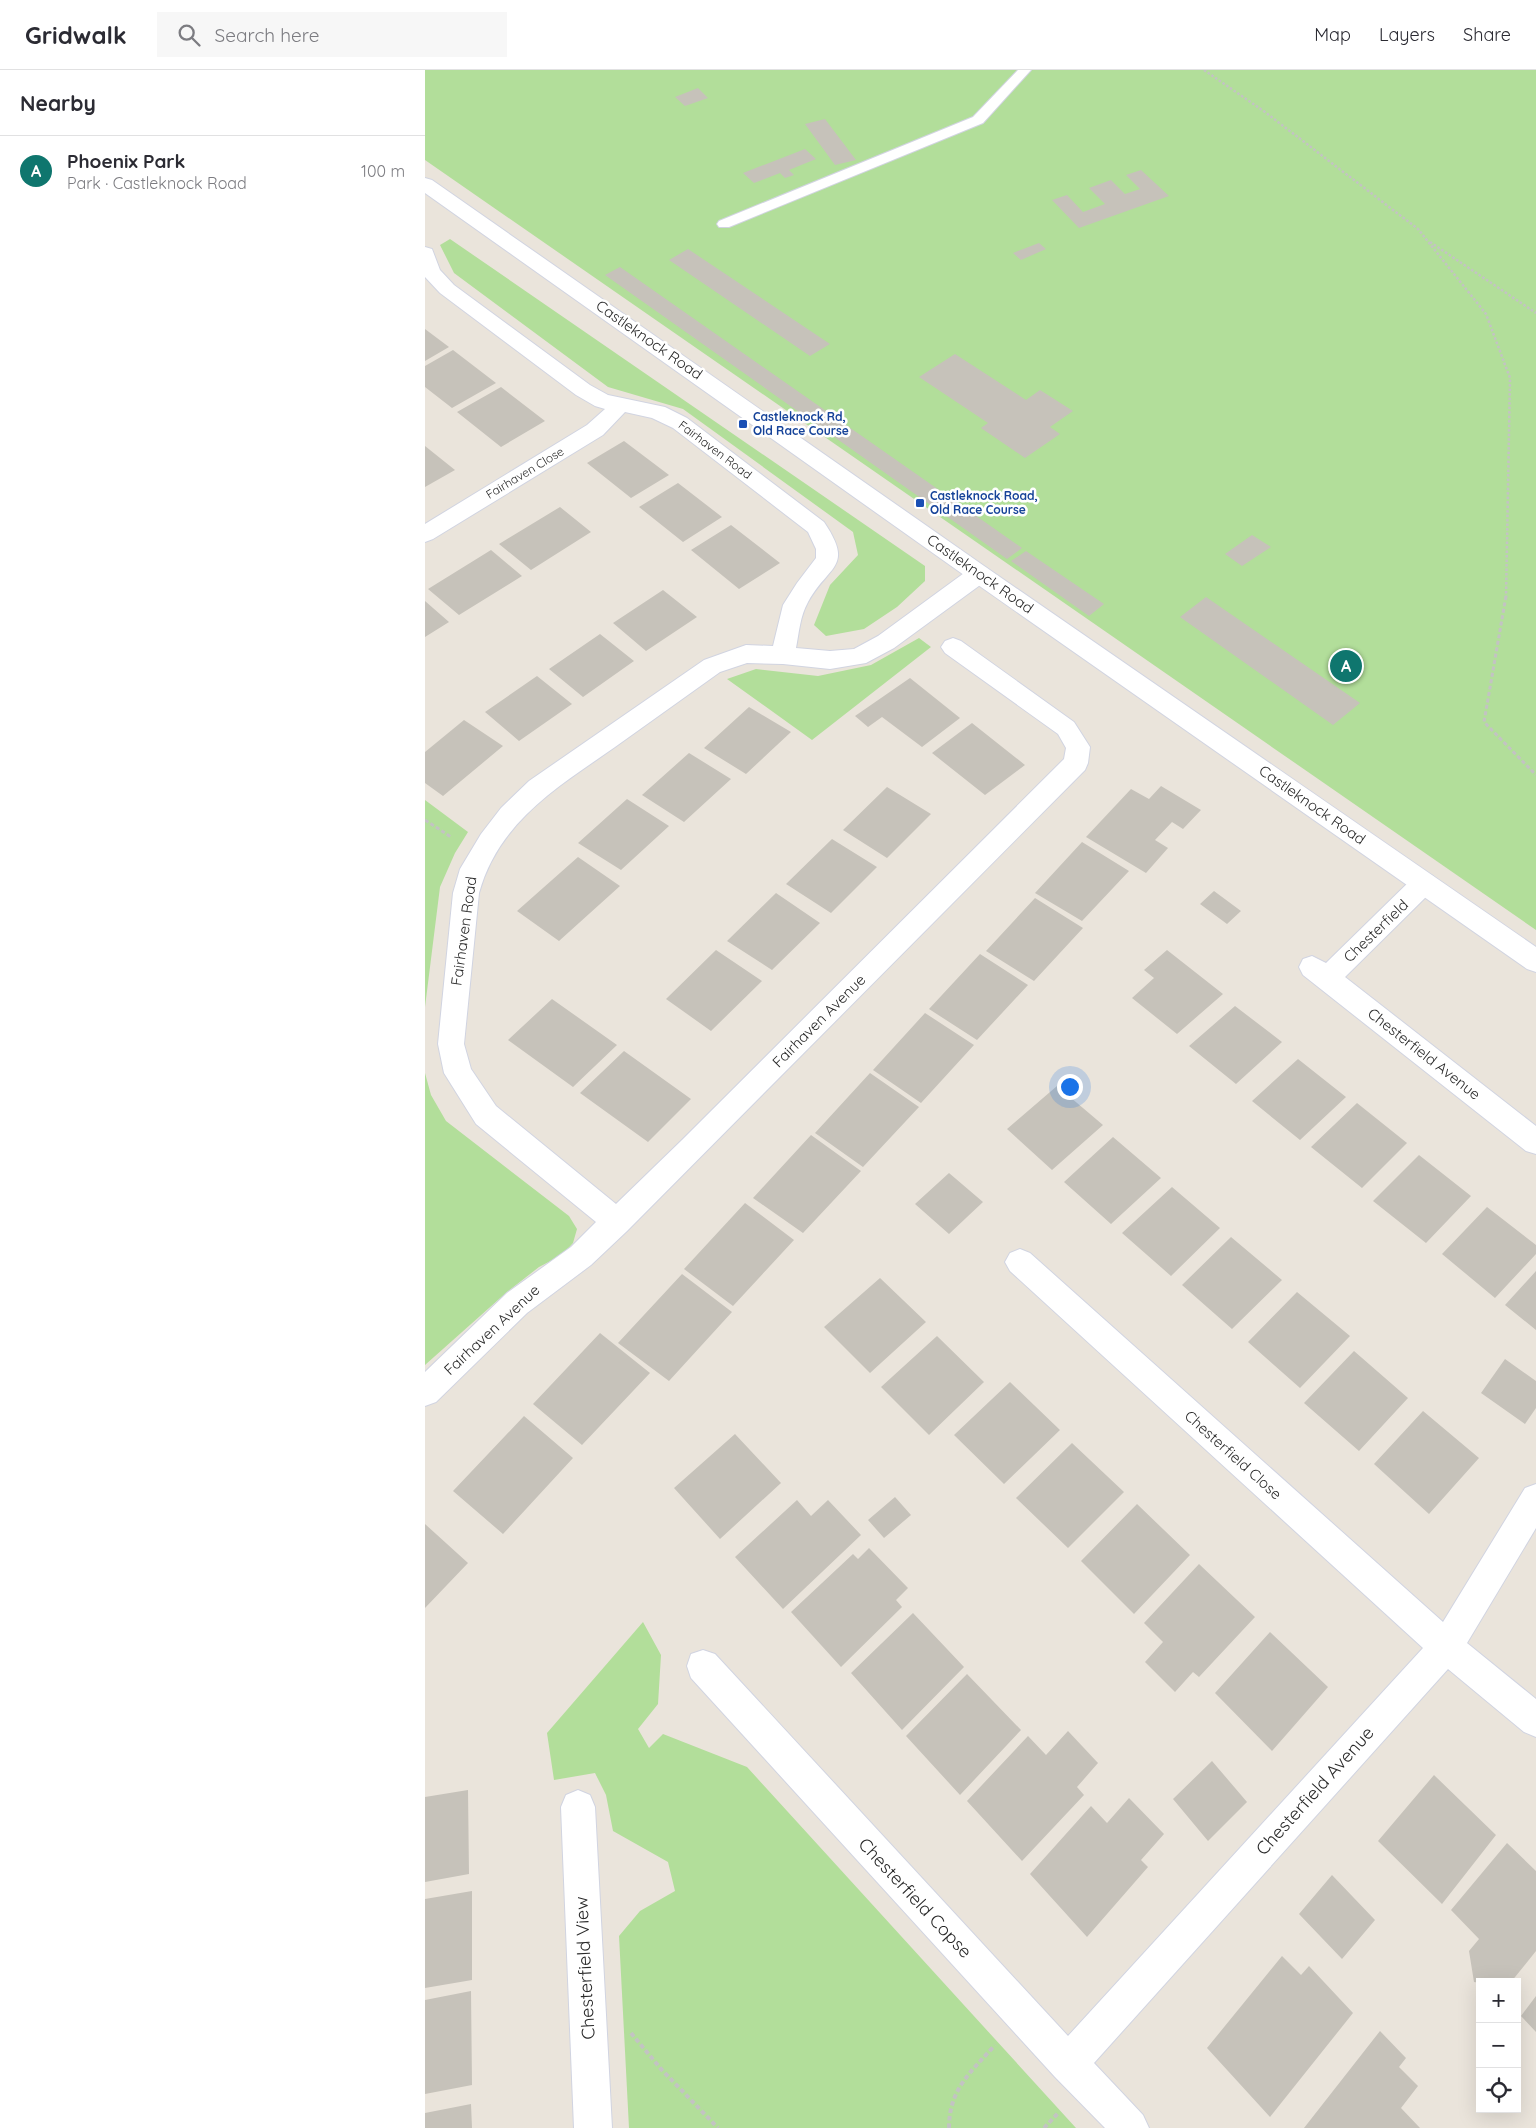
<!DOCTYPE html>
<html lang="en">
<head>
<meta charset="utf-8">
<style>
	body { margin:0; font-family:Quicksand,sans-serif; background:#f7f7f7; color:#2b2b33 }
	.controls { position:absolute; right:15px; bottom:15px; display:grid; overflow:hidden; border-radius:0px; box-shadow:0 5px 20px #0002 }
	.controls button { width:45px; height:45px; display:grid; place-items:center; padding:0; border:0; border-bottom:1px solid #e1e1e2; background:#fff; color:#2b2b33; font:25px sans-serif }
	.you { position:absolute; left:644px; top:1016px; width:18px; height:18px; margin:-12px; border:4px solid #fff; border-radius:50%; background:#1a73e8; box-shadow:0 0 0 8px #1a73e833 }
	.badge { display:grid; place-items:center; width:32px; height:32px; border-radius:50%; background:#0f766e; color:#fff; font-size:16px; font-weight:700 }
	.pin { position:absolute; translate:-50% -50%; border:2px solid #fff; box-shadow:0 1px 5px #0006 }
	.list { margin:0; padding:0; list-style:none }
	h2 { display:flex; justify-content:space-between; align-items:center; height:65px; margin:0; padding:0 20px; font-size:21px }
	h2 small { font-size:16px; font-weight:400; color:#7c7c81 }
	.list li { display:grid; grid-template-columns:32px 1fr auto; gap:15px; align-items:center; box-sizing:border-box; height:70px; padding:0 20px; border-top:1px solid #e1e1e2 }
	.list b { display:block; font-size:19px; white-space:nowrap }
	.list p { margin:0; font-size:16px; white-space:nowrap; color:#7c7c81 }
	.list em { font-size:16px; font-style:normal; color:#7c7c81 }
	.icon { flex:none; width:28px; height:28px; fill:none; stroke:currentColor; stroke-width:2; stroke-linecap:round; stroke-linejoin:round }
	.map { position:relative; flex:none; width:1111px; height:2058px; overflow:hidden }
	header { display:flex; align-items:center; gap:30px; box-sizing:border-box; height:70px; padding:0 25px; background:#fff; border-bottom:1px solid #e1e1e2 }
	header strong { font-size:24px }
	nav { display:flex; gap:28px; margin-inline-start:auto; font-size:18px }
	.search { width:350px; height:45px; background:#f7f7f7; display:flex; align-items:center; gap:12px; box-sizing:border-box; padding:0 18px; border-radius:0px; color:#7c7c81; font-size:19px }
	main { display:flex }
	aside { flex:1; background:#fff }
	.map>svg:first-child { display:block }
	.green { fill:#b2de9a }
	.building { fill:#c6c2ba }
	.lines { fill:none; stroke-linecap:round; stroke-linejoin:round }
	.service-casing { stroke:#d1d4e1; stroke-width:2 }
	.minor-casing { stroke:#d1d4e1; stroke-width:2 }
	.secondary-casing { stroke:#d1d4e1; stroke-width:2 }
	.path-far2 { stroke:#c3c3c3; stroke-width:2.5; stroke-dasharray:2.5 2; stroke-linecap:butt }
	.path-far1 { stroke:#c3c3c3; stroke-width:3; stroke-dasharray:4 2.5; stroke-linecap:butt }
	.path { stroke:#c3c3c3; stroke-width:4; stroke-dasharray:4.5 3; stroke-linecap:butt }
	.service { fill:#fff; fill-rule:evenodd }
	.minor { fill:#fff; fill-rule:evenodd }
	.secondary { fill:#fff; fill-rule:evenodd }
	.transit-dot { fill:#1a4fb4; stroke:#fff; stroke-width:2 }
	.labels { text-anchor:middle; stroke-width:5; stroke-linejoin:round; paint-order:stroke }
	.far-transit-label { font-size:12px; font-weight:bold; fill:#164399; stroke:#fff; text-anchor:start }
	.far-street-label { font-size:12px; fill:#292929; stroke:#fff }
	.street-label { font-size:15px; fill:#292929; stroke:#fff }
	.near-street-label { font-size:18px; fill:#292929; stroke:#fff }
</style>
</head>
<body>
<header>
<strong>Gridwalk</strong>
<div class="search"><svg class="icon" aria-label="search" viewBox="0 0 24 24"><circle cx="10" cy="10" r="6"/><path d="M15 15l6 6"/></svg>Search here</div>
<nav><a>Map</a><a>Layers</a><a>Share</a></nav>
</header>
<main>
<aside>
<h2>Nearby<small></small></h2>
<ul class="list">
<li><span class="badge">A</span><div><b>Phoenix Park</b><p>Park · Castleknock Road</p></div><em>100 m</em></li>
</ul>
</aside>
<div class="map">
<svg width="1111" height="2058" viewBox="0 0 1111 2058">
	<rect width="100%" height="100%" fill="#eae4db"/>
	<path class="green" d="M 0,0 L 1111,0 L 1111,860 L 0,90 Z
		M 25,169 L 500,496 L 500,511 L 472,537 L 439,559 L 401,566 L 389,555 L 405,515 L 433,485 L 428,462 L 258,339 L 183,317 L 29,203 L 15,175 Z
		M 494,568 L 506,577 L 387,670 L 302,609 L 331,599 L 393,606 L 446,595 Z
		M 0,730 L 43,762 L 30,783 L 15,817 L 0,937 Z
		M 0,1003 L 6,1025 L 21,1051 L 144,1146 L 152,1159 L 148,1173 L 137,1185 L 114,1197 L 82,1222 L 0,1295 Z
		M 218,1552 L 236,1585 L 233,1634 L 213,1659 L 224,1678 L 238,1664 L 322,1697 L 651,2058 L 204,2058 L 194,1866 L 215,1841 L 250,1821 L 243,1792 L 188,1761 L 181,1725 L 170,1703 L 129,1710 L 122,1663 Z"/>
	<path class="building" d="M 273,18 L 283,28 L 260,36 L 250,27 Z
		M 400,49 L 431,90 L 410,95 L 380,54 Z
		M 380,79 L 391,89 L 364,100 L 369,105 L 360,108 L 355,103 L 329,113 L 318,103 Z
		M 716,100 L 744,126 L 654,158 L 627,130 L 642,125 L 658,142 L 680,134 L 664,118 L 686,110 L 700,124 L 715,119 L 701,105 Z
		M 614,173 L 621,179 L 596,190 L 588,183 Z
		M 263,179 L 405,274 L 385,286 L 244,190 Z
		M 195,197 L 537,436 L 597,478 L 582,489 L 180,205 Z
		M 0,259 L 24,277 L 0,291 Z
		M 28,280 L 71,313 L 27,338 L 0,317 L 0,296 Z
		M 530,284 L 601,330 L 615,320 L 648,341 L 625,357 L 635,364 L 600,388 L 556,358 L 563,353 L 494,307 Z
		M 76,317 L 120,351 L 76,377 L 32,342 Z
		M 199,371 L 244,405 L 206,428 L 162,393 Z
		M 0,376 L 30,400 L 0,417 Z
		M 253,413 L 297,447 L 258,472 L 214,437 Z
		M 135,437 L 166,462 L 106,500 L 74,474 Z
		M 306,455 L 355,493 L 314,519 L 266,480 Z
		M 827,465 L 846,477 L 817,496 L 800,484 Z
		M 66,480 L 97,506 L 34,545 L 3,519 Z
		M 601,481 L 679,534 L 664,546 L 586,491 Z
		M 238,520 L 272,547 L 221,581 L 188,553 Z
		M 781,527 L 935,633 L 908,655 L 755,547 Z
		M 0,531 L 24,552 L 0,567 Z
		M 175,564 L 209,591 L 158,627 L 124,599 Z
		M 112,606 L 147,634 L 94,671 L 60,642 Z
		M 485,608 L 535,648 L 497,677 L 457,647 L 443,657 L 430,646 Z
		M 324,637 L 366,662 L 321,704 L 279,678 Z
		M 39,650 L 78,676 L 18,726 L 0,713 L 0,682 Z
		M 547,653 L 600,695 L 560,725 L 507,683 Z
		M 264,683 L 306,709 L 259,752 L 217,725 Z
		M 736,716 L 776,740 L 758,759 L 747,752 L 730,770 L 743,778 L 721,803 L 661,767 L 706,719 L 724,729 Z
		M 462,717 L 506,744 L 462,788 L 418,760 Z
		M 202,729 L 244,756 L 196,800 L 153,773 Z
		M 407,769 L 452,797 L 406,843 L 361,814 Z
		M 657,772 L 704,801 L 657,851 L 610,823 Z
		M 153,787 L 195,816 L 134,871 L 92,841 Z
		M 789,821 L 816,841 L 802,854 L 775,834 Z
		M 351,823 L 395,853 L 347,900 L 302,871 Z
		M 610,828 L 658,858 L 609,911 L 561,881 Z
		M 291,880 L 337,911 L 286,961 L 241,929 Z
		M 742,880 L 798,924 L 752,964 L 707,928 L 729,908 L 719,900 Z
		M 555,884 L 603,915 L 552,970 L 504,939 Z
		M 127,929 L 192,975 L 148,1017 L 83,970 Z
		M 810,936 L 857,972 L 811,1014 L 764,976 Z
		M 500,943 L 549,975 L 496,1033 L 448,1000 Z
		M 199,981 L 266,1029 L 223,1072 L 155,1023 Z
		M 873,989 L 921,1027 L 875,1070 L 827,1031 Z
		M 445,1003 L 494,1037 L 438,1097 L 390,1063 Z
		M 632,1016 L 678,1055 L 627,1100 L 582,1059 Z
		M 932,1033 L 982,1073 L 937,1118 L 886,1077 Z
		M 386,1065 L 436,1101 L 378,1163 L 328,1128 Z
		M 688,1067 L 736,1108 L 686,1154 L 639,1112 Z
		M 994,1085 L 1046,1126 L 1001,1173 L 948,1131 Z
		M 524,1103 L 558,1132 L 524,1164 L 490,1134 Z
		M 747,1117 L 795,1158 L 746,1206 L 697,1163 Z
		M 320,1133 L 369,1170 L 308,1236 L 259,1199 Z
		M 1062,1137 L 1111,1175 L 1111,1184 L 1070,1228 L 1017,1184 Z
		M 806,1167 L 857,1210 L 807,1259 L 757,1215 Z
		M 1111,1201 L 1111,1260 L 1080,1235 Z
		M 257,1204 L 307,1242 L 244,1311 L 193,1273 Z
		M 455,1208 L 501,1252 L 445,1303 L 399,1257 Z
		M 872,1222 L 925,1266 L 875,1318 L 823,1272 Z
		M 175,1263 L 225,1303 L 157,1375 L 108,1334 Z
		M 512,1266 L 559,1312 L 504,1365 L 456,1317 Z
		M 929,1281 L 983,1328 L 934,1381 L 879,1333 Z
		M 1080,1289 L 1111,1311 L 1111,1338 L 1100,1354 L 1056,1323 Z
		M 585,1312 L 635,1360 L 579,1414 L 529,1365 Z
		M 998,1341 L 1054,1388 L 1004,1444 L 949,1394 Z
		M 99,1346 L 148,1388 L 78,1464 L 28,1421 Z
		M 310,1364 L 356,1413 L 295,1469 L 249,1418 Z
		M 647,1373 L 699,1422 L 643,1478 L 591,1428 Z
		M 470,1427 L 486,1445 L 459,1468 L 443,1450 Z
		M 372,1430 L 386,1446 L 403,1430 L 436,1465 L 358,1539 L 310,1487 Z
		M 712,1434 L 765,1485 L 709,1544 L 656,1491 Z
		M 0,1454 L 43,1493 L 0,1538 Z
		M 444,1478 L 483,1518 L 471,1530 L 477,1537 L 416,1597 L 366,1542 L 428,1484 L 433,1489 Z
		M 774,1494 L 830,1547 L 774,1607 L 768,1602 L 750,1622 L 720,1592 L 738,1572 L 719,1553 Z
		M 488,1543 L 539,1597 L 477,1660 L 426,1603 Z
		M 845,1562 L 903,1617 L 847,1681 L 790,1623 Z
		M 542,1604 L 596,1660 L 535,1725 L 481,1666 Z
		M 643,1661 L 673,1693 L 652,1717 L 659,1725 L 597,1791 L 542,1731 L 603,1666 L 621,1685 Z
		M 787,1691 L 822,1732 L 783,1771 L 748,1729 Z
		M 1009,1705 L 1071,1765 L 1017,1834 L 953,1771 Z
		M 43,1720 L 44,1804 L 0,1812 L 0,1727 Z
		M 704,1728 L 739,1764 L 716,1790 L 723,1797 L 662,1867 L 605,1804 L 666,1736 L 682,1753 Z
		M 1082,1773 L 1111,1801 L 1111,1881 L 1086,1912 L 1055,1912 L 1055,1913 L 1049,1912 L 1044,1881 L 1054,1869 L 1026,1840 Z
		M 907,1805 L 950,1850 L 917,1889 L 874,1844 Z
		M 47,1821 L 47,1910 L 0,1918 L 0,1829 Z
		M 857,1886 L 876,1905 L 884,1896 L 928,1943 L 845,2047 L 782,1978 Z
		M 46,1921 L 47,2015 L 0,2024 L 0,1930 Z
		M 1111,1926 L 1111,1962 L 1096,1946 Z
		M 955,1961 L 981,1988 L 974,1997 L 993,2016 L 976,2038 L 995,2058 L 879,2058 Z
		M 46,2034 L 47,2058 L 0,2058 L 0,2043 Z"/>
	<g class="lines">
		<g class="service-casing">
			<path id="service" d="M 593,0 L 606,0 L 558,53 L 304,157 L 294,157 L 292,154 L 294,151 L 548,47 Z"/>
		</g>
		<g class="minor-casing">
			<path id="minor" d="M 0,177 L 7,179 L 15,200 L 29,215 L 165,315 L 183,325 L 240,337 L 262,348 L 399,452 C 430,498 403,495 383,532 C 375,546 374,563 371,578 L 405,581 L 429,579 L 453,566 L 546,498 L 554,496 L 562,498 L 565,504 L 562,510 L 469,578 L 441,593 L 405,599 L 358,594 L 322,593 L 295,602 C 260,627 225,652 190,677 C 133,717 74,751 54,823 L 39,974 L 46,999 L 71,1036 L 191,1134 L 257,1070 L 639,689 L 641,678 L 633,664 L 520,583 L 516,577 L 520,571 L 528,568 L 536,571 L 649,652 L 665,677 L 663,693 L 660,700 L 202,1161 L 166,1195 L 102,1243 L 11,1332 L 0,1336 L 0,1302 L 82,1223 L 146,1177 L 171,1152 L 51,1054 L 19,1003 L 13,974 L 28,823 L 35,799 L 56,764 L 76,738 L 104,711 L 279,590 L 321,575 L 348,576 L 358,535 L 372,513 L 391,488 L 391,479 L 383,462 L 248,358 L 227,348 L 200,342 L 178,365 L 8,469 L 0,472 L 0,454 L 162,355 L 180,339 L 170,336 L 151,325 L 15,223 L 0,207 Z
				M 999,803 L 1008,806 L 1012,813 L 1008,820 L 920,907 L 1111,1056 L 1111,1084 L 1101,1081 L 878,905 L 874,897 L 878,889 L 887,886 L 901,893 L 990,806 Z
				M 595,1179 L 605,1183 L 1018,1552 L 1100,1418 L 1111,1414 L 1111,1458 L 1042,1573 L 1111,1629 L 1111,1667 L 1099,1662 L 1023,1599 L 669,1993 L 718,2045 L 724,2058 L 680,2058 L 630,2007 L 266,1608 L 262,1596 L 266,1584 L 278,1580 L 290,1584 L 643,1966 L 998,1578 L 585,1201 L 580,1192 L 585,1183 Z
				M 153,1720 L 165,1725 L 170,1737 L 187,2058 L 149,2058 L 136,1737 L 141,1725 Z"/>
		</g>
		<g class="secondary-casing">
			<path id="secondary" d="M 0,108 L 7,110 L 562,498 L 1111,877 L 1111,902 L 1102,899 L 546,510 L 0,123 Z"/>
		</g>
		<path class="path-far2" d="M 779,0 L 840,42 L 993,159 L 1061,244 L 1085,308 L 1081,528
			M 1005,172 L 1111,243"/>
		<path class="path-far1" d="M 1081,526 L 1059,652 L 1111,705
			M 0,750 L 26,767"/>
		<path class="path" d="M 206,1963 L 236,1999 L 293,2058
			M 524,2058 C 524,2019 546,2002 570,1975
			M 619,2058 L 634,2042"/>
		<use href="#service" class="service"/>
		<use href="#minor" class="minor"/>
		<use href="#secondary" class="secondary"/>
	</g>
	<g class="transit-dot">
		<rect x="313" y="349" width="10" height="10" rx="2.5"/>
		<rect x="490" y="428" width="10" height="10" rx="2.5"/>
	</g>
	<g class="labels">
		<g class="far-transit-label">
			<text x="328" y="351">Castleknock Rd,<tspan x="328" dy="14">Old Race Course</tspan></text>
			<text x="505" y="430">Castleknock Road,<tspan x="505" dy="14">Old Race Course</tspan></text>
		</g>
		<g class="far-street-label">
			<text transform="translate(290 380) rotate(37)" y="4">Fairhaven Road</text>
			<text transform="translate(100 403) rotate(-31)" y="4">Fairhaven Close</text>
		</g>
		<g class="street-label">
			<text transform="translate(224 270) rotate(35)" y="5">Castleknock Road</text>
			<text transform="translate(555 504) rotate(35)" y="5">Castleknock Road</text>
			<text transform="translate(887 735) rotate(35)" y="5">Castleknock Road</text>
			<text transform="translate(39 861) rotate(-82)" y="5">Fairhaven Road</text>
			<text transform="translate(951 861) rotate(-44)" y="5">Chesterfield</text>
			<text transform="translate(394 951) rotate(-45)" y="5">Fairhaven Avenue</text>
			<text transform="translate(999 984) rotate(38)" y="5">Chesterfield Avenue</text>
			<text transform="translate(67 1260) rotate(-43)" y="5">Fairhaven Avenue</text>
			<text transform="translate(808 1385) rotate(42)" y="5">Chesterfield Close</text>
		</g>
		<g class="near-street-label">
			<text transform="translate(890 1721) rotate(-48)" y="6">Chesterfield Avenue</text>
			<text transform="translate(490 1828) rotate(47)" y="6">Chesterfield Copse</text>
			<text transform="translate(160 1898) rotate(-93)" y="6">Chesterfield View</text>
		</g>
	</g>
</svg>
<div class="controls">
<button>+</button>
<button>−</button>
<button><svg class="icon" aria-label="locate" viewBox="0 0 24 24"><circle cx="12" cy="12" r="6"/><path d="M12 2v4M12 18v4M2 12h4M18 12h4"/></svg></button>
</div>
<div class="you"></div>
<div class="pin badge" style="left:921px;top:596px">A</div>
</div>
</main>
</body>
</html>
